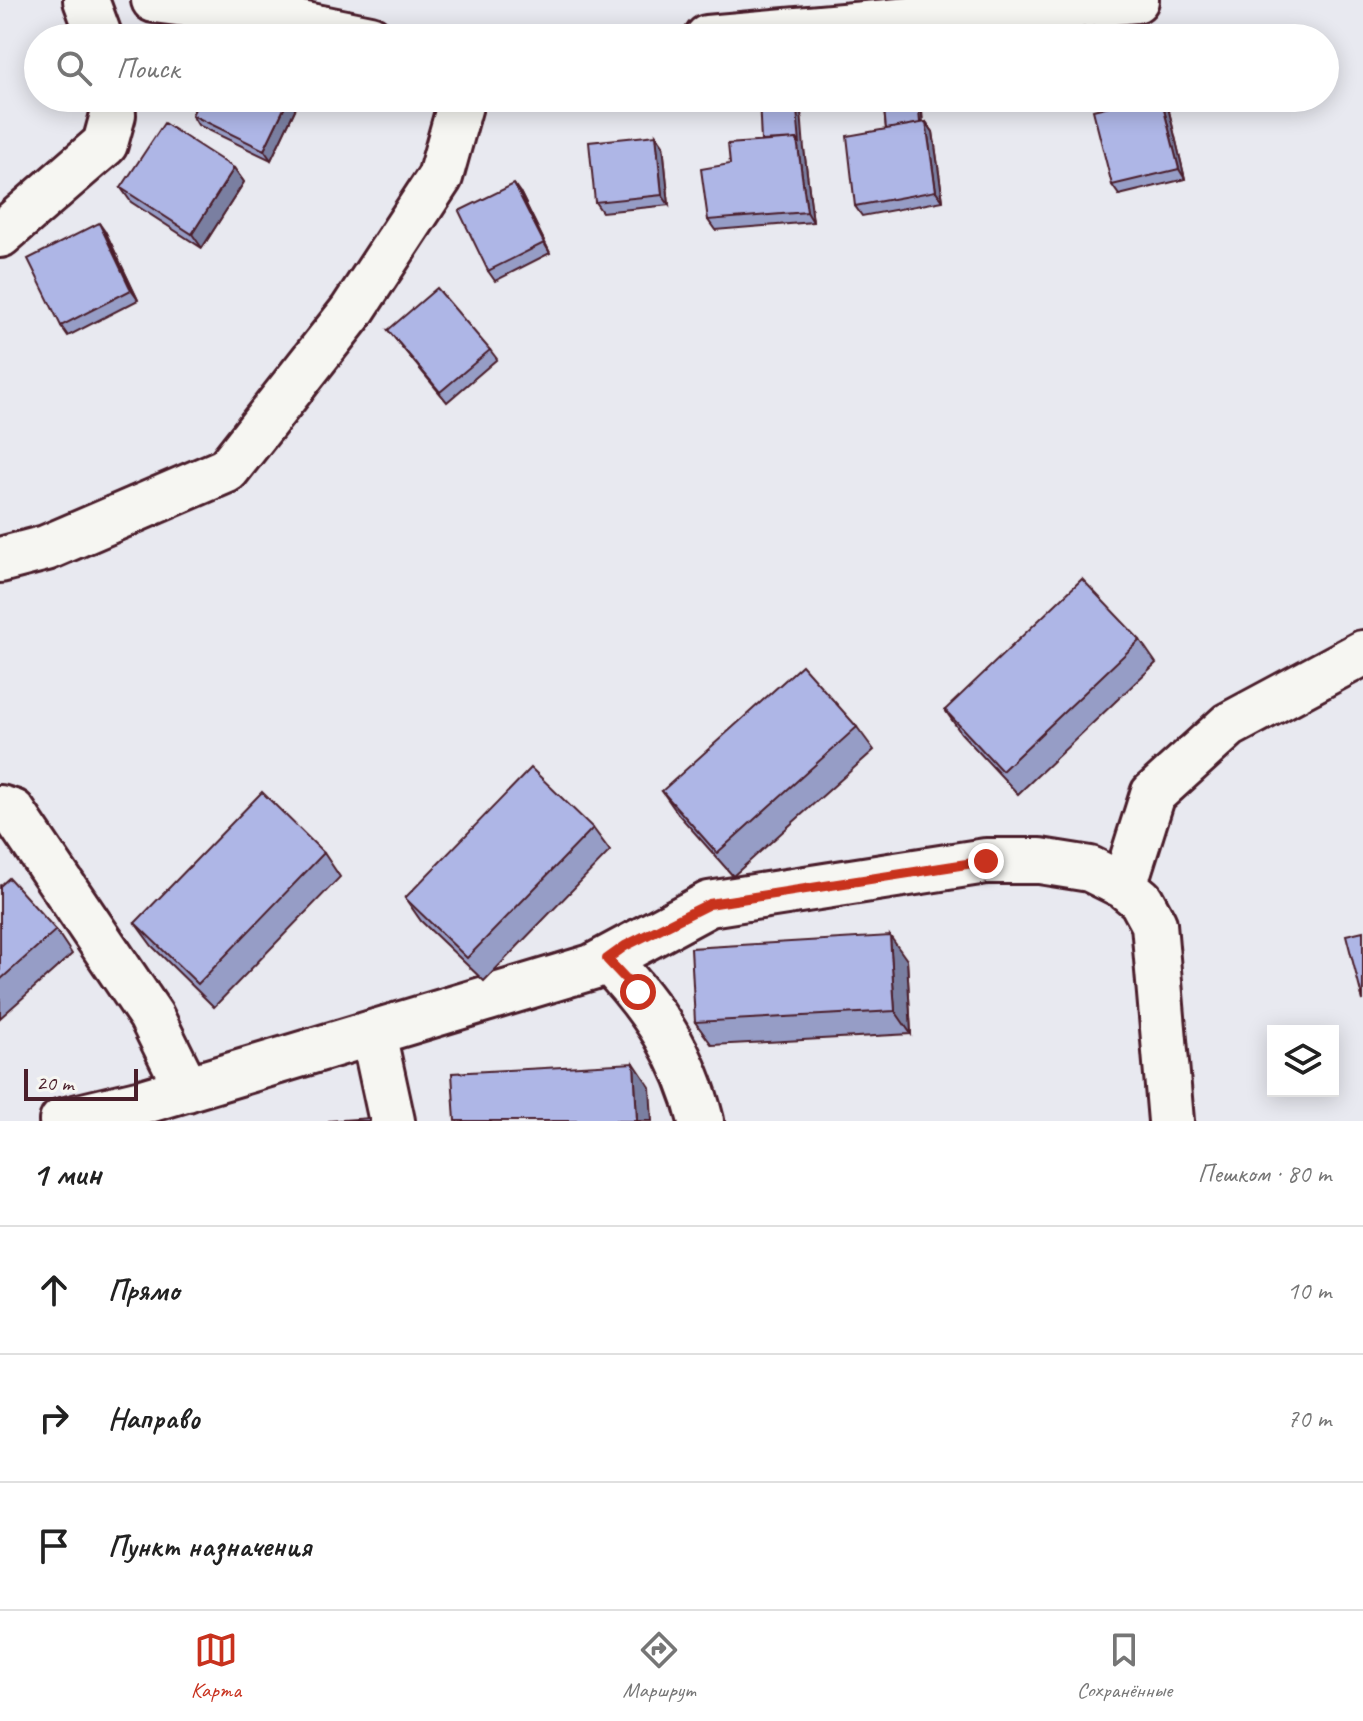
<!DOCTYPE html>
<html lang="ru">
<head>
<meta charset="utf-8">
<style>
	body { margin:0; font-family:Caveat,sans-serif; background:#f6f6f6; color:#222 }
	.controls { position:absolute; right:24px; bottom:24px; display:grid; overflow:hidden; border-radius:0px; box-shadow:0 4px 20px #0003 }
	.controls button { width:72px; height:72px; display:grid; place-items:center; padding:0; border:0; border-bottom:2px solid #e0e0e0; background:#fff; color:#222; font:40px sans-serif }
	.scale { position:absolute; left:24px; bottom:20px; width:114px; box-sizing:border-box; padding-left:8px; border:4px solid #4a1f2b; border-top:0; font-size:22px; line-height:28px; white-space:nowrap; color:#4a1f2b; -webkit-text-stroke:6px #f6f6f2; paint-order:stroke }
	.stop { position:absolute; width:24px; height:24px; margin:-18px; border:6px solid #c8321e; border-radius:50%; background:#fff }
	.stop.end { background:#c8321e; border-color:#fff; box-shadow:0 2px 8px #0008 }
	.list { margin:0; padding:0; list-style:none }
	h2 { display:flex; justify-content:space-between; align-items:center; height:104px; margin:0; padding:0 32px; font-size:34px }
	h2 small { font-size:26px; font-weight:400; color:#767676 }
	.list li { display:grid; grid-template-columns:52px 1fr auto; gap:24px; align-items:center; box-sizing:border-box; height:128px; padding:0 32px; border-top:2px solid #e0e0e0 }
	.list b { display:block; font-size:30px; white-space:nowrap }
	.list em { font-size:26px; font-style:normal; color:#767676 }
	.icon { flex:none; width:44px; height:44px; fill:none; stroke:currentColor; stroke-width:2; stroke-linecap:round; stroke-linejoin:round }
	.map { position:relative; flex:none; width:1363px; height:1121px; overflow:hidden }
	.search { position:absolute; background:#fff; box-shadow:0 4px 20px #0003; left:24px; right:24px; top:24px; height:88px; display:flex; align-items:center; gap:20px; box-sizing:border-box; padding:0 28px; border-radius:44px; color:#767676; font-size:30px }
	.sheet { height:488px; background:#fff }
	nav { display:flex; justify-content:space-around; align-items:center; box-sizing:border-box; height:112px; border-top:2px solid #e0e0e0; background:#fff; font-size:22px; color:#767676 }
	nav a { display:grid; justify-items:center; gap:4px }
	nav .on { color:#c8321e }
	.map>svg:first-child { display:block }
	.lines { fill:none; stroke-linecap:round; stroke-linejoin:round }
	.minor-casing { stroke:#4a1f2b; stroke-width:50 }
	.minor { stroke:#f6f6f2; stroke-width:44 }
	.wall { fill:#969dc6; stroke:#4a1f2b; stroke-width:2 }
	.shaded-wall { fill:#7a7fa1; stroke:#4a1f2b; stroke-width:2 }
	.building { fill:#aeb6e6; stroke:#4a1f2b; stroke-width:2 }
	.route { stroke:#c8321e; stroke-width:10 }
</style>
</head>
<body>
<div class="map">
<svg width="1363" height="1121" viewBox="0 0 1363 1121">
	<rect width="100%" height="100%" fill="#e8e9f0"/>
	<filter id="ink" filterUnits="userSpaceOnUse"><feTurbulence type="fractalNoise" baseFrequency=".0125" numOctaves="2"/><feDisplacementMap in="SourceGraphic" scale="16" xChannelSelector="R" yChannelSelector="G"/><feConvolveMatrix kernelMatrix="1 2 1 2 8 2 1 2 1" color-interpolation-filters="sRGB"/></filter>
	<g filter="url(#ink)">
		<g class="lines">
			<g class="minor-casing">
				<path id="minor" d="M 86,0 L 100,38
					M 154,0 L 232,10 L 370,38
					M 707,38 L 1136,0
					M 0,235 L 105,144 L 113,115 L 112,98
					M 0,560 L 46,548 L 227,470 L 352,311 L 440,177 L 462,98
					M 0,808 L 13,812 L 151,1016 L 187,1089
					M 1124,886 L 1153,794 L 1229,725 L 1363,653
					M 607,959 C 653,1008 685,1055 701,1121
					M 373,1033 L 392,1121
					M 62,1121 L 142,1102 L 592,967 L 709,904 L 986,861 L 1040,861 L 1090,869 L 1124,886 L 1141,900 L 1154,924 L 1171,1121"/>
			</g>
			<use href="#minor" class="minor"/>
		</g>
		<path class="wall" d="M 200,98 L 299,98 L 300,99 L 271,160 L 198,125 L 192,115 Z
			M 883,98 L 921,98 L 923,123 L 926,122 L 933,132 L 943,201 L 862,216 L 855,206 L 886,129 Z
			M 1167,103 L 1185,179 L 1119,195 L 1112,185 Z
			M 656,135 L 663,145 L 669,205 L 602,212 L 595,202 Z
			M 761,141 L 804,149 L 813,222 L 715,230 L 708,220 L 730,164 Z
			M 234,168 L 244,182 L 202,248 L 131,202 L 121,188 Z
			M 521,194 L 550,253 L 495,281 L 488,271 Z
			M 106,233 L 138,300 L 68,336 L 61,326 Z
			M 388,330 L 490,350 L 497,359 L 447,402 Z
			M 1140,640 L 1156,663 L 1018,794 L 961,733 L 945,710 Z
			M 857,727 L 874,750 L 733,876 L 678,814 L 662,791 Z
			M 593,828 L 610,851 L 484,981 L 421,921 L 405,898 Z
			M 324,853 L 340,877 L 214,1007 L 152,946 L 135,923 Z
			M 0,886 L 56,930 L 72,954 L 0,1018 Z
			M 907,960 L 911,1034 L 712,1045 L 695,1022 Z"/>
		<path class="shaded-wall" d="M 289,98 L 300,99 L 271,160 L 264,150 Z
			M 796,98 L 800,98 L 804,149 L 813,222 L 807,212 L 797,139 Z
			M 918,98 L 921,98 L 923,133 L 920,128 Z
			M 1161,98 L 1163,98 L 1167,103 L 1185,179 L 1179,169 Z
			M 926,122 L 933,132 L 943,201 L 936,191 Z
			M 656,135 L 663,145 L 669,205 L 662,195 Z
			M 234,168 L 244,182 L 202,248 L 192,234 Z
			M 514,184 L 521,194 L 550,253 L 544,243 Z
			M 99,223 L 106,233 L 138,300 L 131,290 Z
			M 890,936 L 907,960 L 911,1034 L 895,1011 Z
			M 634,1063 L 650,1087 L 652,1121 L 637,1121 Z"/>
		<path class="building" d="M 200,98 L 289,98 L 264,150 L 192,115 Z
			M 759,98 L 796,98 L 800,144 L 797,139 L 761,141 Z
			M 883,98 L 918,98 L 920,123 L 886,129 Z
			M 1142,98 L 1161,98 L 1179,169 L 1112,185 L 1093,110 Z
			M 926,122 L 936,191 L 855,206 L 847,136 Z
			M 164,123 L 234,168 L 192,234 L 121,188 Z
			M 656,135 L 662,195 L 595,202 L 589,142 Z
			M 797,139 L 807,212 L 708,220 L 701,169 L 730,164 L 728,144 Z
			M 514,184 L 544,243 L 488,271 L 459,211 Z
			M 99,223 L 131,290 L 61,326 L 28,259 Z
			M 437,288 L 490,350 L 440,392 L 388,330 Z
			M 1082,579 L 1140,640 L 1002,771 L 945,710 Z
			M 802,665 L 857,727 L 717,853 L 662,791 Z
			M 531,768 L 593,828 L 467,958 L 405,898 Z
			M 262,792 L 324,853 L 198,984 L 135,923 Z
			M 9,878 L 56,930 L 0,980 L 0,886 Z
			M 1363,931 L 1363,1001 L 1346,935 Z
			M 890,936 L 895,1011 L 695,1022 L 691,948 Z
			M 634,1063 L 637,1121 L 455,1121 L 452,1073 Z
			M 370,1118 L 370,1121 L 328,1121 Z"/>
	</g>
	<g class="lines" filter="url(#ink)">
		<path class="route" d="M 638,992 L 607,959 L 625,946 L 709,904 L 986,861"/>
	</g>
</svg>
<div class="controls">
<button><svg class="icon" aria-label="layers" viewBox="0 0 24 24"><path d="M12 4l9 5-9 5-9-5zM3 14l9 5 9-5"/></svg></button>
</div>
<div class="scale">20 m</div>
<div class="stop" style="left:638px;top:992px"></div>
<div class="stop end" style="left:986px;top:861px"></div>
<div class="search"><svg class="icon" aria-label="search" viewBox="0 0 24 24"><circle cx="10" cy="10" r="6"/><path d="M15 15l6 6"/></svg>Поиск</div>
</div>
<section class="sheet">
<h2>1 мин<small>Пешком · 80 m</small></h2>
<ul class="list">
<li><svg class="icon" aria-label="ahead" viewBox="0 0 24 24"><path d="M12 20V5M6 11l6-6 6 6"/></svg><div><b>Прямо</b></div><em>10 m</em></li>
<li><svg class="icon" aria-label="right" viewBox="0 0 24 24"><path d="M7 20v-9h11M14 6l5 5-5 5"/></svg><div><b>Направо</b></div><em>70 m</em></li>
<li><svg class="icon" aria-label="arrive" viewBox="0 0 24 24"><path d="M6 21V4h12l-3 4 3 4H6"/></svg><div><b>Пункт назначения</b></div></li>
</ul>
</section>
<nav>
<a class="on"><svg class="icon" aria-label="map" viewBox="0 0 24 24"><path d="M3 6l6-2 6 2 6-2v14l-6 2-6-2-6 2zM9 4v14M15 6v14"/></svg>Карта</a>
<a><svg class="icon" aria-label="directions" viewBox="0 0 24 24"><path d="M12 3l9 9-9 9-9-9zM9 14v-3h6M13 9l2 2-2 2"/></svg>Маршрут</a>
<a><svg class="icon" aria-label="saved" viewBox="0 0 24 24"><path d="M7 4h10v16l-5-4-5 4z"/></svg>Сохранённые</a>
</nav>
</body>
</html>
